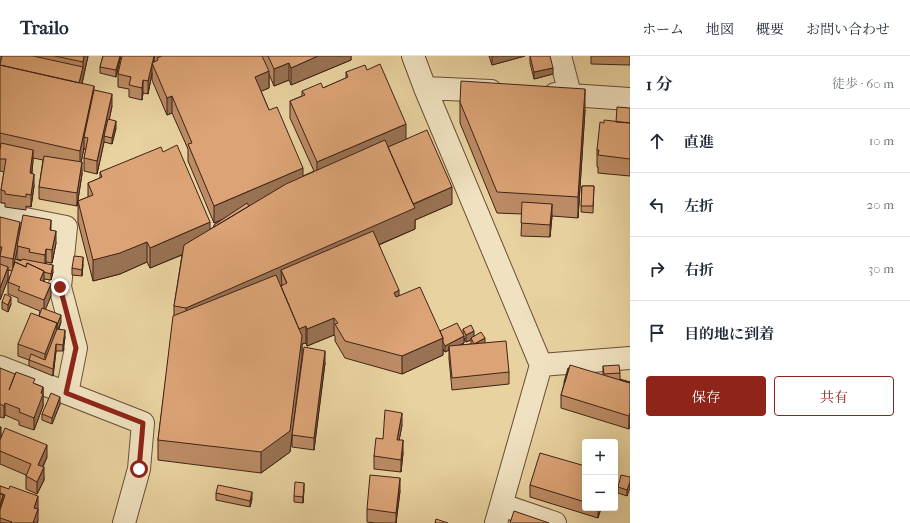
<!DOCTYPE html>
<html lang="ja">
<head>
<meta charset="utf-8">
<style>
	body { margin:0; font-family:"IM FELL French Canon","Noto Serif JP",serif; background:#f6f6f7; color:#1f2937 }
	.controls { position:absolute; right:12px; bottom:12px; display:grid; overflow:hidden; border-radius:4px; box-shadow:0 4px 16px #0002 }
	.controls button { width:36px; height:36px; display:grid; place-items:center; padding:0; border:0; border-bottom:1px solid #e0e1e3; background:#fff; color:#1f2937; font:20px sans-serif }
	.stop { position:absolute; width:12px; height:12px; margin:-9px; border:3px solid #8f2418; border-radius:50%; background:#fff }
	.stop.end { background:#8f2418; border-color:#fff; box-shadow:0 1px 4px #0008 }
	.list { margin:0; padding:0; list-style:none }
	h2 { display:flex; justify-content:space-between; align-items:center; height:52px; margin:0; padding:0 16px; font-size:17px }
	h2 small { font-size:13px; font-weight:400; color:#747a83 }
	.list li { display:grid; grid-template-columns:26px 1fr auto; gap:12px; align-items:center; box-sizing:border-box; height:64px; padding:0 16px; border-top:1px solid #e0e1e3 }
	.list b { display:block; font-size:15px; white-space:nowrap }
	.list em { font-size:13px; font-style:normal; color:#747a83 }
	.actions { display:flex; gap:8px; padding:12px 16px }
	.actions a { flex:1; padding:9px 0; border:1px solid #8f2418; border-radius:4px; text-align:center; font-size:14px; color:#8f2418 }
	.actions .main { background:#8f2418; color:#fff }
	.icon { flex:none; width:22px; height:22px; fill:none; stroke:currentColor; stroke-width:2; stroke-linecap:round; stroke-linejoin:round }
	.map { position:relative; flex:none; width:630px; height:467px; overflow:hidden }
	header { display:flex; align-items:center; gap:24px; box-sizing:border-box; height:56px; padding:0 20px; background:#fff; border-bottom:1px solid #e0e1e3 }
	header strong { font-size:19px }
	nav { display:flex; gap:22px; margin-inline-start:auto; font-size:14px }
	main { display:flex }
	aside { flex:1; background:#fff }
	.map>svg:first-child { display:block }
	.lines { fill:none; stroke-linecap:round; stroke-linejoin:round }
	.street-casing { stroke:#6a4e38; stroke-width:24 }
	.street { stroke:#f0e2c1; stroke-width:22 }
	.wall { fill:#bc8c65; stroke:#402216; fill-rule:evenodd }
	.shaded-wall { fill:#997253; stroke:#402216 }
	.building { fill:#dba376; stroke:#402216 }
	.route { stroke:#8f2418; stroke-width:5 }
</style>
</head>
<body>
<header>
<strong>Trailo</strong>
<nav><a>ホーム</a><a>地図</a><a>概要</a><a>お問い合わせ</a></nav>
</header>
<main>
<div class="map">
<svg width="630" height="467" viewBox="0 0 630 467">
	<rect width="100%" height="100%" fill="#e8d2a0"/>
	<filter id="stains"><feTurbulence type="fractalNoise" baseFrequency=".005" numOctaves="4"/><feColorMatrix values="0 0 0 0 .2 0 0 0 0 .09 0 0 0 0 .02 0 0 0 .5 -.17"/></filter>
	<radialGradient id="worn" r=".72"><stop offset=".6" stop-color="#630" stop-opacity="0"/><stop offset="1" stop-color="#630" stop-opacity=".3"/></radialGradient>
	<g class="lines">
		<g class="street-casing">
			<path id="street" d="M 413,0 L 425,32 L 541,309 L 496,467
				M 560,0 L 570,38
				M 425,32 L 491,35
				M 555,38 L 630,43
				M 0,158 L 66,171 L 60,231 L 76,292 L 67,337
				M 541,309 L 630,302
				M 0,311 L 143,367 L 139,413 L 124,467
				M 502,449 L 555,467"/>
		</g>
		<use href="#street" class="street"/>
	</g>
	<path class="wall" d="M 0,0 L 88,0 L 82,28 L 94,36 L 112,50 L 109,63 L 116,72 L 112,88 L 104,86 L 97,118 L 84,115 L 84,102 L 86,94 L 84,93 L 84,92 L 81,106 L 82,118 L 77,150 L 39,143 L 39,131 L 43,104 L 33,102 L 32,117 L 34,130 L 31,151 L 26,150 L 26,154 L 5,151 L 5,147 L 1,147 L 1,134 L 4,116 L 0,115 L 0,9 L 1,5 L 0,5 Z
		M 103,0 L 121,0 L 116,21 L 100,17 L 100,11 Z
		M 154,0 L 351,0 L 351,4 L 291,29 L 289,24 L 274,30 L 269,18 L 269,32 L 261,35 L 269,54 L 303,120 L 314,115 L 290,62 L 290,45 L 302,40 L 302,35 L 323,32 L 346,22 L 346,16 L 367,14 L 406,83 L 452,148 L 415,164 L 415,173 L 379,189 L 399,240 L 440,275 L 463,278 L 463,273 L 485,287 L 509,316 L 509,328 L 452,334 L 449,303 L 449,294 L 445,296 L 443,293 L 443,299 L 402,318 L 345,302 L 335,285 L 335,280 L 334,279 L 307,290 L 306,287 L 302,288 L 302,301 L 290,396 L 261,417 L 158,404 L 158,384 L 174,260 L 174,250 L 182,199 L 150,212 L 147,206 L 120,218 L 93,225 L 78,166 L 78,145 L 88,141 L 88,127 L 100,122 L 100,116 L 163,96 L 210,173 L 214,171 L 214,169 L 224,162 L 214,167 L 188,105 L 188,93 L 172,57 L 167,59 L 152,24 L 152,17 L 148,38 L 143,37 L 142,44 L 129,41 L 129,33 L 118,31 L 118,18 L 154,7 ZM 464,282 L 466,286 L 471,284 L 471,288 L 459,289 L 464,287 Z
		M 489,0 L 525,0 L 492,9 Z
		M 530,0 L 553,18 L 534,23 L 530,7 Z
		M 591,0 L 630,0 L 630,9 L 591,8 Z
		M 460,46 L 585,54 L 578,162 L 552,160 L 550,181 L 521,180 L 522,158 L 497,157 L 460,67 Z
		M 630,52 L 630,120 L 598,117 L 598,111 L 597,111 L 597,94 L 604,67 L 616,66 Z
		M 582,130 L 594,130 L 593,157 L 581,156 Z
		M 0,161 L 20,177 L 51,174 L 56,187 L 52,207 L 46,206 L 46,208 L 53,216 L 51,224 L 44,223 L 44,225 L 51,240 L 45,253 L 61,266 L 59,273 L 65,281 L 63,295 L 56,295 L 53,320 L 29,310 L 29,304 L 18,300 L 18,288 L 39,260 L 40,255 L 18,246 L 18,242 L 8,238 L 8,226 L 12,215 L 8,214 L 8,223 L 0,244 ZM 17,192 L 17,203 L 21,204 L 21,205 L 15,203 Z
		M 83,208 L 82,220 L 72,219 L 72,212 Z
		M 2,246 L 11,248 L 8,256 L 2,253 Z
		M 325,307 L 314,394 L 292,391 L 292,379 Z
		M 603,310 L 620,317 L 620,324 L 618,324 L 630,326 L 629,373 L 561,352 L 561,339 L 564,328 L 564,326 L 603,319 Z
		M 0,312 L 15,320 L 43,331 L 43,350 L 34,374 L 19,369 L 19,365 L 5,359 L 4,362 L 0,361 Z
		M 60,348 L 52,368 L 42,364 L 42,358 Z
		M 402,369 L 399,384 L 403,397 L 401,416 L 374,413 L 374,400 L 383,383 Z
		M 0,370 L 1,381 L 47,401 L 43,411 L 44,424 L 37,438 L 26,433 L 26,419 L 0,408 Z
		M 585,410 L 585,452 L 601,452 L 598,462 L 530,441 L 530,429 Z
		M 630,421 L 627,440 L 618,437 L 618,431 Z
		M 0,430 L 38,452 L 37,467 L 0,467 Z
		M 304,433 L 303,447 L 294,446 L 294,440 Z
		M 400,435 L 396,467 L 376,467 L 367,466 L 367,453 Z
		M 216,437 L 252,443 L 250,451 L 216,444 Z"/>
	<path class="shaded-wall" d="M 84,0 L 88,0 L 78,44 L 78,32 L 83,11 L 83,6 Z
		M 120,0 L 120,3 L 116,21 L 116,14 Z
		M 154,0 L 154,10 L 152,7 L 152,17 L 148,38 L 148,25 Z
		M 318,0 L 351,0 L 351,4 L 291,29 L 291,12 Z
		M 492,0 L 525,0 L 492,9 Z
		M 289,7 L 289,24 L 274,30 L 274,13 Z
		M 553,12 L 553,18 L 534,23 L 534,16 Z
		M 269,15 L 269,32 L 255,38 L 255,21 Z
		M 143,24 L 143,37 L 142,44 L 142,32 Z
		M 94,30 L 94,47 L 84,81 L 84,92 L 80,112 L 80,95 Z
		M 585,33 L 585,54 L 578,162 L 578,141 Z
		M 112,38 L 112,50 L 106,80 L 104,80 L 104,86 L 97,118 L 97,105 Z
		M 172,40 L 172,57 L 167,59 L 167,42 Z
		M 116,65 L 116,72 L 112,88 L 112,82 Z
		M 406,68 L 406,86 L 317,124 L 317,106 Z
		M 33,94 L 33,106 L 30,129 L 30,117 Z
		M 82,106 L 82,118 L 77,150 L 77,137 Z
		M 303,112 L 303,129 L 214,167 L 214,150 Z
		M 34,118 L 34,130 L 31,151 L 31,139 Z
		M 452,131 L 452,148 L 415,164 L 415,173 L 287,228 L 281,214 L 282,231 L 186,272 L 186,252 L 412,149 Z
		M 552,148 L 552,160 L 550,181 L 550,169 Z
		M 51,164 L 51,177 L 50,174 Z
		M 20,166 L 20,179 L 13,215 L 13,203 Z
		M 210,166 L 210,187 L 150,212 L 150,192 Z
		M 56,175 L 56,187 L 52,207 L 52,194 Z
		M 147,186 L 147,206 L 120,218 L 93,225 L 93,204 Z
		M 46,193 L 46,206 L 45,211 L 45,199 Z
		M 83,201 L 83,208 L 82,220 L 82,214 Z
		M 53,209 L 53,216 L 51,224 L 51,218 Z
		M 8,211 L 8,223 L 0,244 L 0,232 Z
		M 44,215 L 44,227 L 40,224 Z
		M 51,228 L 51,240 L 44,257 L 44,244 Z
		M 399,234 L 399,252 L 394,237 Z
		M 11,241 L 11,248 L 8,256 L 8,249 Z
		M 61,259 L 61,266 L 57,276 L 57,269 Z
		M 334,262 L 334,279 L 307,290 L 307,273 Z
		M 57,267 L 57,279 L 45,310 L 45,298 Z
		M 306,270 L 306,287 L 302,288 L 302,301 L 290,396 L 261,417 L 261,396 L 298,273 Z
		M 65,274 L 65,281 L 63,295 L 63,289 Z
		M 474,275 L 474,282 L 471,282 L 471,284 L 466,286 L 466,279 Z
		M 464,280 L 464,287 L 449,294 L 449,290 L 449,294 L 445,296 L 445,290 Z
		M 443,282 L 443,299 L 402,318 L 402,300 Z
		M 485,282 L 485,289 L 474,288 Z
		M 56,288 L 56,295 L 53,320 L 53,313 Z
		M 325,295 L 325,307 L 314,394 L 314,382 Z
		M 43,331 L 43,350 L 34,374 L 34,362 L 41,337 Z
		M 60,341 L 60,348 L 52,368 L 52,362 Z
		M 5,347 L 5,359 L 4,362 L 4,350 Z
		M 630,356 L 630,368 L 629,373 L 629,360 Z
		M 402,357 L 402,369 L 397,396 L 397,384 Z
		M 1,371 L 1,383 L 0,386 L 0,373 Z
		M 403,384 L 403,397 L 401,416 L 401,404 Z
		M 47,389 L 47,401 L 38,421 L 38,409 Z
		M 44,411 L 44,424 L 37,438 L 37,426 Z
		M 400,422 L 400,435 L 396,467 L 396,457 Z
		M 630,426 L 630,432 L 627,440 L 627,434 Z
		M 304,427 L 304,433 L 303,447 L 303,441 Z
		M 252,436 L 252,443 L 250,451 L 250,445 Z
		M 3,439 L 3,452 L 0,462 L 0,450 Z
		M 38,440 L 38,466 L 37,467 L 33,467 L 34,452 Z
		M 598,452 L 601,452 L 598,462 Z"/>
	<path class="building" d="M 2,0 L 33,0 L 83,11 L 79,27 L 0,9 Z
		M 55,0 L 84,0 L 83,6 Z
		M 103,0 L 120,0 L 116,14 L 100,11 Z
		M 122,0 L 154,0 L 148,25 L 143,24 L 142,32 L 129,29 L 131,21 L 118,18 Z
		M 162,0 L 262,0 L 269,15 L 255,21 L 269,54 L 277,51 L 303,112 L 214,150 L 188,88 L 192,87 L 172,40 L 167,42 L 152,7 L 158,4 L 157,2 Z
		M 268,0 L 318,0 L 291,12 L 289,7 L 274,13 Z
		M 530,0 L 550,0 L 553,12 L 534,16 Z
		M 380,8 L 406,68 L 317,106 L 290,45 L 305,39 L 302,35 L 321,27 L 323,32 L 348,21 L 346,16 L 365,9 L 367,14 Z
		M 0,9 L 94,30 L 80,95 L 0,77 Z
		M 461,25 L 585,33 L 578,141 L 497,136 L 460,46 Z
		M 94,34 L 112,38 L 97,105 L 84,102 L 88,82 L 84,81 Z
		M 617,51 L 630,52 L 630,67 L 616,66 Z
		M 108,63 L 116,65 L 112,82 L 104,80 Z
		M 604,64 L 630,67 L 630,103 L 598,99 L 599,94 L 597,94 L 600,66 L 604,67 Z
		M 427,74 L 452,131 L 413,148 L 388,91 Z
		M 385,84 L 415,152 L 186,252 L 174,250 L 184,189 L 286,128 Z
		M 1,87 L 33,94 L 30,117 L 34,118 L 31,139 L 26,138 L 26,141 L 5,138 L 5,135 L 1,134 L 6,103 L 0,103 L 0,94 Z
		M 177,89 L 210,166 L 150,192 L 147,186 L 120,197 L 93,204 L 78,145 L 93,139 L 88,127 L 102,121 L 100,116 L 161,91 L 163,96 Z
		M 44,100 L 82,106 L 77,137 L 39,131 Z
		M 582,130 L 594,130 L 593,150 L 581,150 Z
		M 522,146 L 552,148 L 550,169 L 521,167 Z
		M 247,147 L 249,150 L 214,171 L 214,169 Z
		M 23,159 L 51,164 L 50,174 L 56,175 L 52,194 L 46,193 L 45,199 L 29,196 L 30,193 L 17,190 Z
		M 0,161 L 20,166 L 13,203 L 0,200 L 2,191 L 0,191 Z
		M 373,175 L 399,234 L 394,237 L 396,241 L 420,231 L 443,282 L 402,300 L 345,285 L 335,268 L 338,267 L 334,262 L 307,273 L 306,270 L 299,273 L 281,230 L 287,227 L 281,214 Z
		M 74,200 L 83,201 L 82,214 L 72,212 Z
		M 15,203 L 21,205 L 22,203 L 53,209 L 51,218 L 44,216 L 44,215 L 27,207 L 26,211 L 15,206 L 13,210 Z
		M 15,206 L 26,211 L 27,207 L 44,215 L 40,224 L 51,228 L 44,244 L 18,234 L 20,231 L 8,226 Z
		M 0,208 L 8,211 L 0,232 Z
		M 276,219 L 302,280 L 290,375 L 261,396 L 158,384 L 173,260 Z
		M 5,238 L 11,241 L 8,249 L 2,246 Z
		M 42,252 L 61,259 L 57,269 L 57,267 L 39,260 Z
		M 31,257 L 57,267 L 45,298 L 18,288 Z
		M 457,267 L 464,280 L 445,290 L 443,286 L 443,282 L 440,275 Z
		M 471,269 L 474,275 L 466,279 L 463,273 Z
		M 57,273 L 65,274 L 63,289 L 56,288 L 53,313 L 29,304 L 31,298 L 45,304 Z
		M 481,276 L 485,282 L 474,288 L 471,282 Z
		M 506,285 L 509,316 L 452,322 L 449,290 Z
		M 304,291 L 325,295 L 314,382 L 292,379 Z
		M 570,309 L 630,327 L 630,356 L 629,360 L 561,339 Z
		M 619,309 L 620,317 L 604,318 L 603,310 Z
		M 0,312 L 15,318 L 9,334 L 16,316 L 35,323 L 33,327 L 43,331 L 41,337 L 43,338 L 34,362 L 19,356 L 20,353 L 5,347 L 4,350 L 0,348 Z
		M 568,312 L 569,312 L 565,326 L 564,326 Z
		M 620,323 L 630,326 L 630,327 L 620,324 Z
		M 51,337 L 60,341 L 52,362 L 42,358 Z
		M 385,354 L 402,357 L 397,384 L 403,384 L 401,404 L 374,400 L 376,382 L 383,383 Z
		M 5,372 L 47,389 L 38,409 L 44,411 L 37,426 L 26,420 L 31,408 L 0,395 L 0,384 Z
		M 540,397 L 585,410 L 585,446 L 530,429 Z
		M 370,419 L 400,422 L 396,457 L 367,453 Z
		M 621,419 L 630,421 L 630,426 L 627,434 L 618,431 Z
		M 295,426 L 304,427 L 303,441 L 294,440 Z
		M 218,429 L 252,436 L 250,445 L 216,437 Z
		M 0,430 L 9,433 L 10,430 L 38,440 L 34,452 L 38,453 L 33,467 L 11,467 L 12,466 L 0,462 L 0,454 L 5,439 L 0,437 Z
		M 0,438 L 3,439 L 0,450 Z
		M 514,455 L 549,467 L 510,467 Z
		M 436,463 L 448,467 L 435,467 Z"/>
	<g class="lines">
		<path class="route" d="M 60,231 L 76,292 L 66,337 L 143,367 L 139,413"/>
	</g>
	<rect width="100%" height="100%" filter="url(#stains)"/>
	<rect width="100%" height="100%" fill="url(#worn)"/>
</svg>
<div class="controls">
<button>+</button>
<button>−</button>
</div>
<div class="stop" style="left:139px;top:413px"></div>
<div class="stop end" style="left:60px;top:231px"></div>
</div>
<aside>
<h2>1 分<small>徒歩 · 60 m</small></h2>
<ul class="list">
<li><svg class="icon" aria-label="ahead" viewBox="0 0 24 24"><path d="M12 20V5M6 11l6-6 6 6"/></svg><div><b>直進</b></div><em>10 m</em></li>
<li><svg class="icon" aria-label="left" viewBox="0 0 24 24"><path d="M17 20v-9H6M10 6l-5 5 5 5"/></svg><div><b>左折</b></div><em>20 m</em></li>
<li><svg class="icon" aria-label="right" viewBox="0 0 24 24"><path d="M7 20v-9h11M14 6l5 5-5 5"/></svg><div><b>右折</b></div><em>30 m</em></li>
<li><svg class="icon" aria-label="arrive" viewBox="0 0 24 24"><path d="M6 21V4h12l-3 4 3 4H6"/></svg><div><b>目的地に到着</b></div></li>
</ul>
<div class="actions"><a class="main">保存</a><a>共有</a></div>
</aside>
</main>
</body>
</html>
